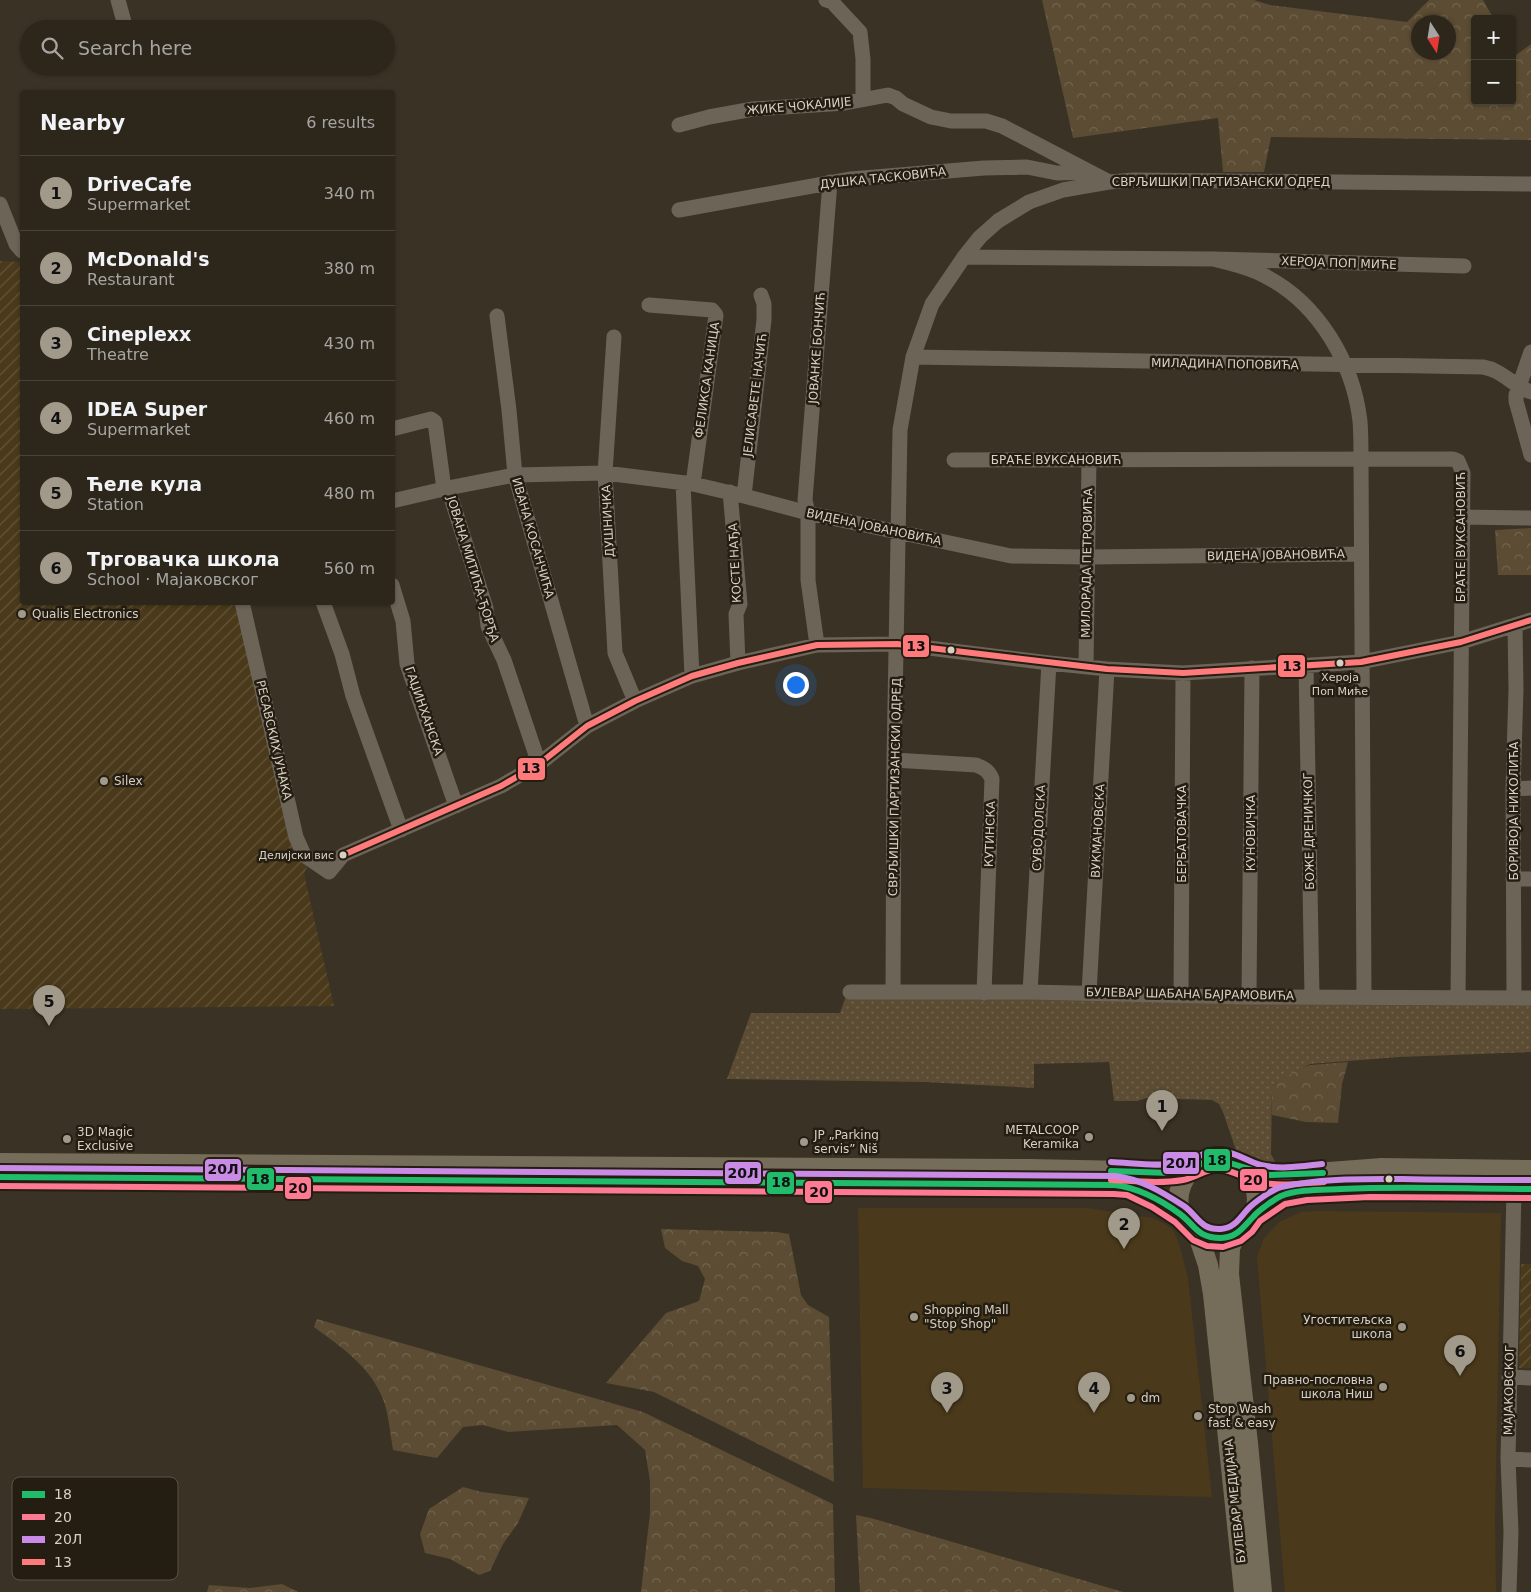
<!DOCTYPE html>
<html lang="en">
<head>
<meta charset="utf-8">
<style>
	body { margin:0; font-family:"DejaVu Sans",sans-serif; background:#383228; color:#f1f3f6 }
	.controls { position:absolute; right:15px; top:15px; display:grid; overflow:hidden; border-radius:5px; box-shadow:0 1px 4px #0004 }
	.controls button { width:45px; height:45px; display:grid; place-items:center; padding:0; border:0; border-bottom:1px solid #48433a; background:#2c261b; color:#f1f3f6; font:25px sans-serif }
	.compass { position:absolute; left:1411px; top:15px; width:45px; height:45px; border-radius:50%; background:#2c261b; box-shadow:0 1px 4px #0004; rotate:168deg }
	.you { position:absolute; left:795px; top:684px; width:18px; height:18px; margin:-12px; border:4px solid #fff; border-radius:50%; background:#1a73e8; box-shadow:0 0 0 8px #1a73e833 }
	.badge { display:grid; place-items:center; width:32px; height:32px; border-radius:50%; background:#a1998a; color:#111; font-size:16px; font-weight:700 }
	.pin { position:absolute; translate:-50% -41px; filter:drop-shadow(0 1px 2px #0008) }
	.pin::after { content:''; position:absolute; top:26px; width:18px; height:15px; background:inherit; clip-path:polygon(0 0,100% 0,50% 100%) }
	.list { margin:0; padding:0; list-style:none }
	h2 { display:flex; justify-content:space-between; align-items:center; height:65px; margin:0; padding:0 20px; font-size:21px }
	h2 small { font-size:16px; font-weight:400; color:#a6a5a3 }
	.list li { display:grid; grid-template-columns:32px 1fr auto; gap:15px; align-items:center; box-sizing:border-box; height:75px; padding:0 20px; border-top:1px solid #48433a }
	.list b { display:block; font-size:19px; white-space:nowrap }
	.list p { margin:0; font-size:16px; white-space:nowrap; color:#a6a5a3 }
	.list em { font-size:16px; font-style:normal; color:#a6a5a3 }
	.icon { flex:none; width:28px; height:28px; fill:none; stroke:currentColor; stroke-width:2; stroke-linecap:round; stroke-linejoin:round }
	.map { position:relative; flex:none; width:1531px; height:1592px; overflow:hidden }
	.search { position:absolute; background:#2c261b; box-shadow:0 1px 4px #0004; left:20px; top:20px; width:375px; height:55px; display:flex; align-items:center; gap:12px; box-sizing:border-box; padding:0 18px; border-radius:28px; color:#a6a5a3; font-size:19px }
	.panel { position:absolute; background:#2c261b; box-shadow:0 1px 4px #0004; left:20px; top:90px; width:375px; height:515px; border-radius:5px }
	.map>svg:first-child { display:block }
	.built { fill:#4a3a1b }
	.industrial { fill:url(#industrial-furrows) }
	.grass { fill:url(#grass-dots) }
	.forest { fill:url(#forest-crowns); fill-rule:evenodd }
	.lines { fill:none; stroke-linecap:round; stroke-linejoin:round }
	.minor { stroke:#6c6457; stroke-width:15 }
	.major { stroke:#766c5a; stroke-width:20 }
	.bus-1-casing { stroke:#241d12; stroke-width:10 }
	.bus-2-casing { stroke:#241d12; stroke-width:10 }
	.bus-3-casing { stroke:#241d12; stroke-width:10 }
	.bus-4-casing { stroke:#241d12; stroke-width:10 }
	.bus-1 { stroke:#20bc6c; stroke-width:6 }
	.bus-2 { stroke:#fe7a93; stroke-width:6 }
	.bus-3 { stroke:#ca8be6; stroke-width:6 }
	.bus-4 { stroke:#ff7a7a; stroke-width:6 }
	.poi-dot { fill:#a1998a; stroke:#241d12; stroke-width:2 }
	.bus-dot { fill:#d9d0c1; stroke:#241d12; stroke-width:2 }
	.labels { text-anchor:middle; stroke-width:5; stroke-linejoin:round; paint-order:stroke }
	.bus-label { font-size:11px; fill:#d9d0c1; stroke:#241d12 }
	.street-label { font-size:12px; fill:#d9d0c1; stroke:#241d12 }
	.poi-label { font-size:12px; fill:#d9d0c1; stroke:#241d12; text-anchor:start }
	.key { fill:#241d12; stroke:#5a5347; stroke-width:1 }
	.key-label { font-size:14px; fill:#d9d0c1 }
	.line-badge { stroke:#241d12; stroke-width:2 }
	.pale-badge-label { font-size:14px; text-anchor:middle; font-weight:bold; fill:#111 }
</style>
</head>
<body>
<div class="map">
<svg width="1531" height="1592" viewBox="0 0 1531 1592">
	<defs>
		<pattern id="industrial-furrows" width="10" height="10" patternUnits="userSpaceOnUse" patternTransform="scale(1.25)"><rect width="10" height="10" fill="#4a3a1b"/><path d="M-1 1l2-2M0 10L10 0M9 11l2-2" fill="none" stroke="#64553a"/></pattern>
		<pattern id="grass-dots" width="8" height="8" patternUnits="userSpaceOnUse" patternTransform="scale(1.25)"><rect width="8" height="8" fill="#5b4c33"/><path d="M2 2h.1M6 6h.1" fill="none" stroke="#72654f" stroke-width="1.8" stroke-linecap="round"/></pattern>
		<pattern id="forest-crowns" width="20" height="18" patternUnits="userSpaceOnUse" patternTransform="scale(1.25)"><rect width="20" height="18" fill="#5b4c33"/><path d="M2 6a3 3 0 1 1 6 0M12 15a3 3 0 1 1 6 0" fill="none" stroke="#72654f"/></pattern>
	</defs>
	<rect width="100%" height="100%" fill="#3a3224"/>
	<path class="built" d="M 858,1208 L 1087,1208 L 1153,1218 L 1167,1225 L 1174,1232 L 1179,1243 L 1188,1278 L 1212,1497 L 863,1488 Z
		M 1317,1211 L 1501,1213 L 1495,1517 L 1496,1592 L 1285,1592 L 1257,1257 L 1264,1238 L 1279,1222 L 1301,1212 Z"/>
	<path class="industrial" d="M 0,261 L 22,262 L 22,602 L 242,603 L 296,837 L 307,867 L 304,874 L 334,1006 L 0,1009 Z
		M 1521,1264 L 1531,1264 L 1531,1368 L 1519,1368 Z"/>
	<path class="grass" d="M 847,993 L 1531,1000 L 1531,1052 L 1399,1057 L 1310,1064 L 1272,1086 L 1271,1154 L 1277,1165 L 1238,1156 L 1223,1112 L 1219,1104 L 1212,1100 L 1147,1098 L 1137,1101 L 1114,1101 L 1109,1062 L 1034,1064 L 1034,1088 L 925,1082 L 727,1079 L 751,1013 L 840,1013 Z"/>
	<path class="forest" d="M 1042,0 L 1254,0 L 1270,5 L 1407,22 L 1429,0 L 1483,0 L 1494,19 L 1475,19 L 1475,101 L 1512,101 L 1512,49 L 1516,55 L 1531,44 L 1531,140 L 1271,137 L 1264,172 L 1223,172 L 1218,118 L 1073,138 ZM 1418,22 L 1448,22 L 1448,52 L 1418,52 Z
		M 1531,528 L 1531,575 L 1498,575 L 1495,530 Z
		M 1348,1062 L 1342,1084 L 1338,1123 L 1306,1122 L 1272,1115 L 1272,1086 L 1297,1070 L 1310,1065 Z
		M 661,1229 L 777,1232 L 789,1234 L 801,1295 L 808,1305 L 829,1317 L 834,1482 L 654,1392 L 606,1383 L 666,1313 L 699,1301 L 705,1279 L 698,1266 L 682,1261 L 665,1248 Z
		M 317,1319 L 643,1412 L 833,1504 L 835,1592 L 641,1592 L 650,1513 L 650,1481 L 645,1450 L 617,1425 L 508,1432 L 483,1425 L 463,1427 L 437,1458 L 393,1450 C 390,1433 389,1415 383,1399 C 369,1365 342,1348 314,1327 Z
		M 463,1487 L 482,1492 L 529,1498 L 518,1523 L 503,1544 L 490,1571 L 479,1575 L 450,1559 L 425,1553 L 420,1534 L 429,1509 Z
		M 856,1515 L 871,1518 L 1123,1592 L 860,1592 Z
		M 282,1584 L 298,1592 L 207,1592 L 209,1585 L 250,1588 Z"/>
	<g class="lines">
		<path class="minor" d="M 118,0 L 126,29
			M 826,0 L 832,2 L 860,32 L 863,59 L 863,99
			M 679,125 L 709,117 L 753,109 L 845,103 L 888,95 L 896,98 L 903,104 L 931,117 L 951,121 L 986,121 L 1002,126 L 1109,182
			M 0,204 L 16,244 L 22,251
			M 679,210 L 851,179 L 984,168 L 1027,167 L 1057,173 L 1089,172
			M 964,257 L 1214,259 L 1464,266
			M 1214,259 C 1231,264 1249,267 1265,276 C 1318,303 1353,362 1360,421 C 1361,433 1361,447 1361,459 L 1364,996
			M 649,305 L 712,310 L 716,315 L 693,484
			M 497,316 L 509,410 L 515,475 L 587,726
			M 614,337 L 605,473 L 615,653 L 635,701
			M 1531,352 L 1516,395 L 1516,401 L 1531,455
			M 913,357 L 1483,367 C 1502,370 1513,386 1531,392
			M 392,429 L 431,419 L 435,422 L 444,489
			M 954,460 L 1453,459 L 1458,461 L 1463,473 L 1458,998
			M 683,483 L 692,676
			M 448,488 L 486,608 L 488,626 L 504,660 L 539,764
			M 730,492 L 740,604 L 736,614 L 738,663
			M 744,496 L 764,320 L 764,304 L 761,295
			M 392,501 L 448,488 L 515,475 L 605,473 L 693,484 L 744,496 L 808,513 L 1011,556 L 1088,557 L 1360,554
			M 1461,517 L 1531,518
			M 392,585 L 403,621 L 407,664 L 456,806
			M 242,602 L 296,837 L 304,855 L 329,872 L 343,855 L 501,786 L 539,764 L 587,726 L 635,701 L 692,676 L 738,663 L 817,645 L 897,644 L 1049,663 L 1107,669 L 1183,673 L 1361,662 L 1461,642 L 1531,620
			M 323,602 L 342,654 L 353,696 L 401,830
			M 817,645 L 808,580 L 808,513 L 805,500 L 830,182
			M 1306,666 L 1312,996
			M 1086,667 L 1089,460
			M 894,760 L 976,765 C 984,768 989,771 992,779 L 984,993
			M 1513,789 L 1531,788
			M 1513,879 L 1531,879
			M 850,992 L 1030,992 L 1249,997 L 1531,998
			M 893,992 L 894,760 L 900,430 L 913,357 L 932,304 L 964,257 L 980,237 L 998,221 L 1029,202 L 1063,190 L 1109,182 L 1134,180 L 1531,184
			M 1030,992 L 1049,663
			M 1089,993 L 1107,669
			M 1181,996 L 1183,673
			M 1249,997 L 1252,668
			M 1514,997 L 1513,789 L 1516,689 L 1515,625
			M 1509,1377 L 1531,1378
			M 1508,1459 L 1531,1460
			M 1509,1592 L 1511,1532 L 1508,1459 L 1514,1189"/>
		<path class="major" d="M 0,1163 L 1029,1169 L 1177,1172 L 1191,1169 L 1201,1163 L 1213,1160 L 1225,1160 L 1236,1164 L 1244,1169 L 1276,1176 L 1382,1168 L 1531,1170
			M 1191,1169 C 1145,1227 1239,1266 1255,1212 C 1260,1195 1255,1182 1244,1169
			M 47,1177 L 1115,1185 C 1140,1189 1160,1201 1181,1215
			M 1254,1215 L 1281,1196 L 1306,1191 L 1370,1188 L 1531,1189
			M 1197,1232 L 1208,1265 L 1213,1294 L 1244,1592
			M 1236,1234 L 1230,1248 L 1229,1274 L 1248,1443 L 1262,1592"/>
		<g class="bus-1-casing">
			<path id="bus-1" d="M 1111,1171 L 1170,1173 L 1189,1170 L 1207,1161 L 1220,1160 L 1269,1175 L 1323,1173
				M 0,1177 L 1115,1185 C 1138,1188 1161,1200 1180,1214 C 1196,1226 1197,1238 1221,1238 C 1237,1238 1244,1226 1254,1216 C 1259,1210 1275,1199 1281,1196 C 1299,1189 1322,1190 1341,1189 C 1405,1186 1468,1189 1531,1189"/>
		</g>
		<g class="bus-2-casing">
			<path id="bus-2" d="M 1111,1180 C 1135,1181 1159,1184 1183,1180 C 1196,1178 1206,1168 1219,1169 C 1233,1170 1245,1179 1259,1182 C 1280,1187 1302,1183 1324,1182
				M 0,1186 L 1114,1194 L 1127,1195 L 1152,1207 L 1175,1222 L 1193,1240 L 1207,1246 L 1223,1247 L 1241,1241 L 1252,1232 L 1260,1221 L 1285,1204 L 1307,1200 L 1370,1197 L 1531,1198"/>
		</g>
		<g class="bus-3-casing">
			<path id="bus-3" d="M 1111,1162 C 1134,1163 1158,1167 1181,1163 C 1195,1160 1205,1150 1221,1151 C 1235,1152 1247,1161 1261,1165 C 1281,1170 1303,1166 1322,1164
				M 0,1168 L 1115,1176 C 1141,1179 1162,1192 1184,1206 C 1198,1216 1200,1230 1221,1229 C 1234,1228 1239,1219 1247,1210 C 1253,1203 1273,1189 1281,1187 C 1321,1178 1362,1179 1402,1179 C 1445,1180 1488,1180 1531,1180"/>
		</g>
		<g class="bus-4-casing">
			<path id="bus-4" d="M 343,855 L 501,786 L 539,764 L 587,726 L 635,701 L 692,676 L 738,663 L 817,645 L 897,644 L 1107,669 L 1183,673 L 1361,662 L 1461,642 L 1531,620"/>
		</g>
		<use href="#bus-1" class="bus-1"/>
		<use href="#bus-2" class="bus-2"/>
		<use href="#bus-3" class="bus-3"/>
		<use href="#bus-4" class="bus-4"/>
	</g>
	<g class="poi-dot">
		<circle cx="22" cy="614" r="5"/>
		<circle cx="104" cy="781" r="5"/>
		<circle cx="1089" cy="1137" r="5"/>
		<circle cx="67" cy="1139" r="5"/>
		<circle cx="804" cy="1142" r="5"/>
		<circle cx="914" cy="1317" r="5"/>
		<circle cx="1402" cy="1327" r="5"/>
		<circle cx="1383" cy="1387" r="5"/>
		<circle cx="1131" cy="1398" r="5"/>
		<circle cx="1198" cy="1416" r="5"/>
	</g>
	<g class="bus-dot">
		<circle cx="951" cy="650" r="4.5"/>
		<circle cx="1340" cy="663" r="4.5"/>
		<circle cx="343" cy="855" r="4.5"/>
		<circle cx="1389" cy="1179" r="4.5"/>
	</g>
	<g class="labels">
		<g class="bus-label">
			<text x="1340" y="681">Хероја<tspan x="1340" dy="14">Поп Миће</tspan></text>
			<text x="334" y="859" text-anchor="end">Делијски вис</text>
		</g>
		<g class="street-label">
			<text transform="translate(799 106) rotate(-5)" y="4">ЖИКЕ ЧОКАЛИЈЕ</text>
			<text transform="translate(883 178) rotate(-6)" y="4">ДУШКА ТАСКОВИЋА</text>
			<text x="1221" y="186">СВРЉИШКИ ПАРТИЗАНСКИ ОДРЕД</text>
			<text transform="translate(1339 263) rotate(2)" y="4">ХЕРОЈА ПОП МИЋЕ</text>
			<text transform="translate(817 348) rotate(-86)" y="4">ЈОВАНКЕ БОНЧИЋ</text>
			<text transform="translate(1225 364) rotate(1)" y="4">МИЛАДИНА ПОПОВИЋА</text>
			<text transform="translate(707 380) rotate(-82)" y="4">ФЕЛИКСА КАНИЦА</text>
			<text transform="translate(755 395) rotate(-83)" y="4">ЈЕЛИСАВЕТЕ НАЧИЋ</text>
			<text x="1056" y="464">БРАЋЕ ВУКСАНОВИЋ</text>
			<text transform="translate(608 521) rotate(-93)" y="4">ДУШНИЧКА</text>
			<text transform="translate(874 527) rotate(12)" y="4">ВИДЕНА ЈОВАНОВИЋА</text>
			<text transform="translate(1461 537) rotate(-90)" y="4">БРАЋЕ ВУКСАНОВИЋ</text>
			<text transform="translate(533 538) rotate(74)" y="4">ИВАНА КОСАНЧИЋА</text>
			<text transform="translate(1276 555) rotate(-1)" y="4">ВИДЕНА ЈОВАНОВИЋА</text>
			<text transform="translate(735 563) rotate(-93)" y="4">КОСТЕ НАЂА</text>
			<text transform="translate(1087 563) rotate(-89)" y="4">МИЛОРАДА ПЕТРОВИЋА</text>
			<text transform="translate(473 569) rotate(73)" y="4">ЈОВАНА МИТИЋА-ЂОРЂА</text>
			<text transform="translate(424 711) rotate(71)" y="4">ГАЏИНХАНСКА</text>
			<text transform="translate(274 740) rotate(77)" y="4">РЕСАВСКИХ ЈУНАКА</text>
			<text transform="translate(895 787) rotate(-89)" y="4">СВРЉИШКИ ПАРТИЗАНСКИ ОДРЕД</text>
			<text transform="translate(1514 811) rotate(-90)" y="4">БОРИВОЈА НИКОЛИЋА</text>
			<text transform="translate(1039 828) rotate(-87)" y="4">СУВОДОЛСКА</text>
			<text transform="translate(1098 831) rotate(-87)" y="4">ВУКМАНОВСКА</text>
			<text transform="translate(1309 831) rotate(-91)" y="4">БОЖЕ ДРЕНИЧКОГ</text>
			<text transform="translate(1251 833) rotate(-90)" y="4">КУНОВИЧКА</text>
			<text transform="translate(990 834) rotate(-88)" y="4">КУТИНСКА</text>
			<text transform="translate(1182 834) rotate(-90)" y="4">БЕРБАТОВАЧКА</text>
			<text transform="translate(1190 994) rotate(1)" y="4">БУЛЕВАР ШАБАНА БАЈРАМОВИЋА</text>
			<text transform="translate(1509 1390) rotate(-89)" y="4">МАЈАКОВСКОГ</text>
			<text transform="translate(1235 1501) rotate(-96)" y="4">БУЛЕВАР МЕДИЈАНА</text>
		</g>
		<g class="poi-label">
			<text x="32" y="618">Qualis Electronics</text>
			<text x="114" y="785">Silex</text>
			<text x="1079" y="1134" text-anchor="end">METALCOOP<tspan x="1079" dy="14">Keramika</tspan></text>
			<text x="77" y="1136">3D Magic<tspan x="77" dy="14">Exclusive</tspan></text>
			<text x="814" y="1139">JP „Parking<tspan x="814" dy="14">servis” Niš</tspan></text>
			<text x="924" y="1314">Shopping Mall<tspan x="924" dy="14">"Stop Shop"</tspan></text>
			<text x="1392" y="1324" text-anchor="end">Угоститељска<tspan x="1392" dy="14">школа</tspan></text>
			<text x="1373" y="1384" text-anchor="end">Правно-пословна<tspan x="1373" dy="14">школа Ниш</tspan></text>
			<text x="1141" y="1402">dm</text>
			<text x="1208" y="1413">Stop Wash<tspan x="1208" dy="14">fast &amp; easy</tspan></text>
		</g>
	</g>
	<rect x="12" y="1477" width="166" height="103" rx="8" class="key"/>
	<rect x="22" y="1491" width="23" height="7" fill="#20bc6c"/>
	<rect x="22" y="1514" width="23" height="6" fill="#fe7a93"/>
	<rect x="22" y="1536" width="23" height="7" fill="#ca8be6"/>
	<rect x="22" y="1559" width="23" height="6" fill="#ff7a7a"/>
	<g class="key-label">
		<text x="54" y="1499">18</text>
		<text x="54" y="1522">20</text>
		<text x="54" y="1544">20Л</text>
		<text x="54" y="1567">13</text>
	</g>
	<g class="line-badge">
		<rect x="902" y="634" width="28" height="24" rx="5" fill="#ff7a7a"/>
		<rect x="1277" y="654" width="29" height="24" rx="5" fill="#ff7a7a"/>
		<rect x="517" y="757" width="29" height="24" rx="5" fill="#ff7a7a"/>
		<rect x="1203" y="1148" width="28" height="24" rx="5" fill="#20bc6c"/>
		<rect x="1162" y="1151" width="38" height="24" rx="5" fill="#ca8be6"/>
		<rect x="204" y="1158" width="38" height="24" rx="5" fill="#ca8be6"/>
		<rect x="724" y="1161" width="38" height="24" rx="5" fill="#ca8be6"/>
		<rect x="246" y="1167" width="29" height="24" rx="5" fill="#20bc6c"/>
		<rect x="1239" y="1168" width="29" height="24" rx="5" fill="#fe7a93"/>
		<rect x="766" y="1171" width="29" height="24" rx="5" fill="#20bc6c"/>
		<rect x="284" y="1176" width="28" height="24" rx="5" fill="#fe7a93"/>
		<rect x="804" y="1180" width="29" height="24" rx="5" fill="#fe7a93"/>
	</g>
	<g class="pale-badge-label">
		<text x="916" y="651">13</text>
		<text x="1292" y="671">13</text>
		<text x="531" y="773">13</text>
		<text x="1217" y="1165">18</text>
		<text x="1181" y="1168">20Л</text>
		<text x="223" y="1174">20Л</text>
		<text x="743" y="1178">20Л</text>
		<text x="260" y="1184">18</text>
		<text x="1253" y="1185">20</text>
		<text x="781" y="1187">18</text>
		<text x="298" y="1193">20</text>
		<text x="819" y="1197">20</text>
	</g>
</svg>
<div class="controls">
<button>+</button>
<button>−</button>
</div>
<svg class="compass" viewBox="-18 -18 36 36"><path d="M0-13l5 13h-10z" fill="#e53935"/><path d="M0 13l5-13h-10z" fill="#a6a5a3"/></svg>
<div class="you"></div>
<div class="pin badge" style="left:1162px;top:1131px">1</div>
<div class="pin badge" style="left:1124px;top:1249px">2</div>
<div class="pin badge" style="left:947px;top:1413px">3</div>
<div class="pin badge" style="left:1094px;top:1413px">4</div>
<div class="pin badge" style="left:49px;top:1026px">5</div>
<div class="pin badge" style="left:1460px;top:1376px">6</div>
<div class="search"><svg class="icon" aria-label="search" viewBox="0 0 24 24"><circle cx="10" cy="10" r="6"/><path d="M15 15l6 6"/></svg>Search here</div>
<section class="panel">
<h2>Nearby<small>6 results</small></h2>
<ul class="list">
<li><span class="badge">1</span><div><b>DriveCafe</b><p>Supermarket</p></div><em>340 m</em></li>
<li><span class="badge">2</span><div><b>McDonald's</b><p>Restaurant</p></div><em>380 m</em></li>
<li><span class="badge">3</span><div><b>Cineplexx</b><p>Theatre</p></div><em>430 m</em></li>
<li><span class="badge">4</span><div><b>IDEA Super</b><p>Supermarket</p></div><em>460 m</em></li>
<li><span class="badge">5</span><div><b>Ћеле кула</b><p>Station</p></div><em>480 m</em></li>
<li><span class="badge">6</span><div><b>Трговачка школа</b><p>School · Мајаковског</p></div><em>560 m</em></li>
</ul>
</section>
</div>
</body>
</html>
